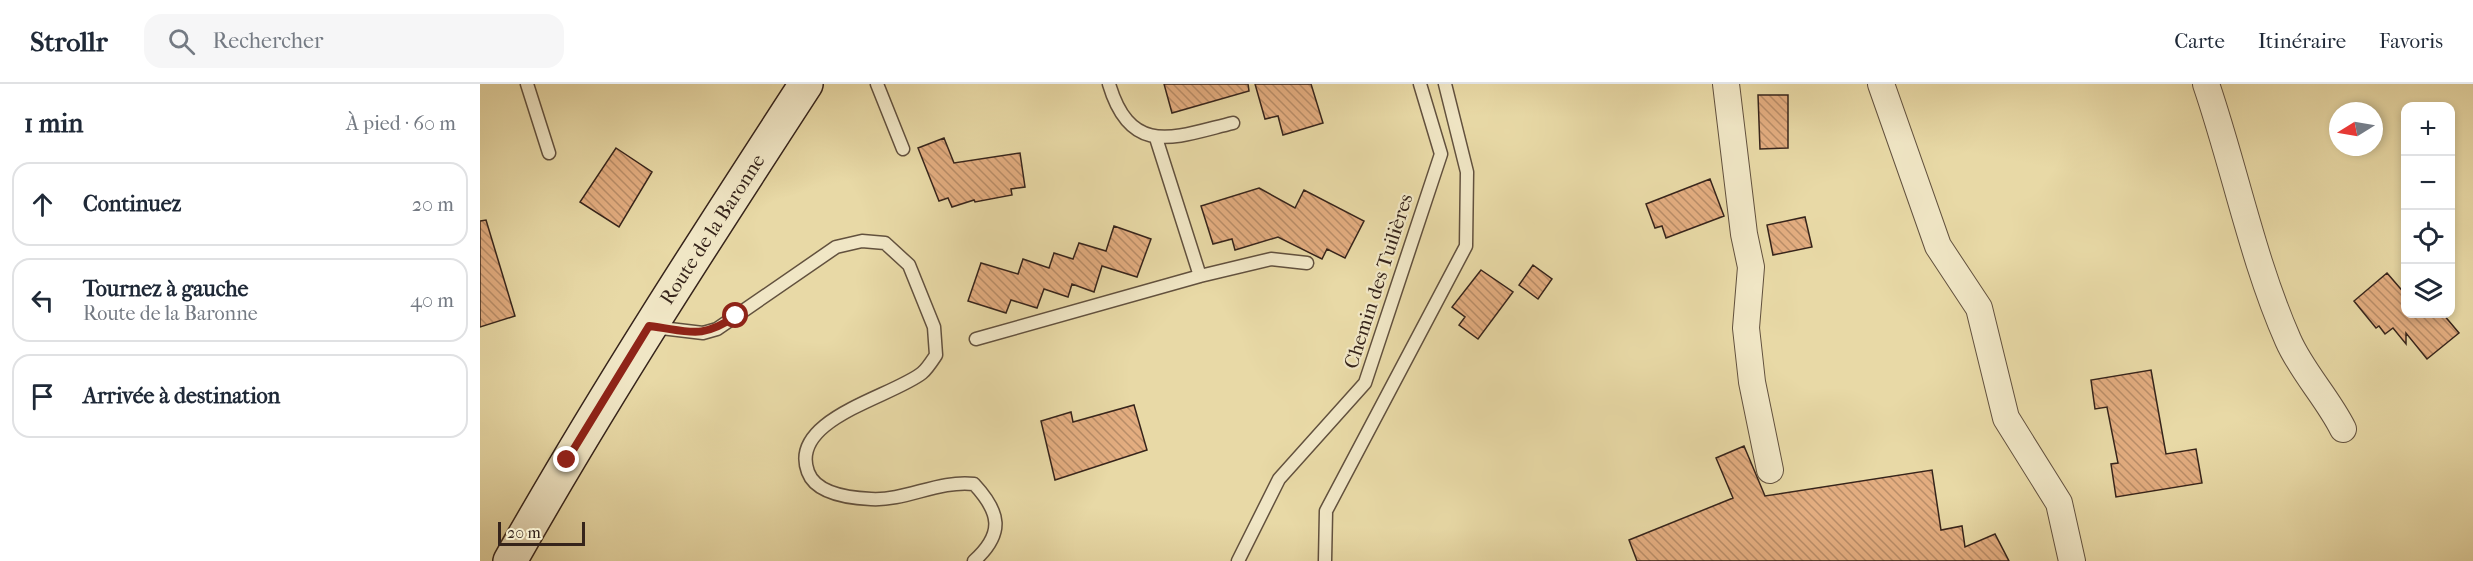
<!DOCTYPE html>
<html lang="fr">
<head>
<meta charset="utf-8">
<style>
	body { margin:0; font-family:"IM FELL French Canon",serif; background:#f6f6f7; color:#1f2937 }
	.controls { position:absolute; right:18px; top:18px; display:grid; overflow:hidden; border-radius:12px; box-shadow:0 3px 9px #0003 }
	.controls button { width:54px; height:54px; display:grid; place-items:center; padding:0; border:0; border-bottom:2px solid #e0e1e3; background:#fff; color:#1f2937; font:30px sans-serif }
	.compass { position:absolute; left:1849px; top:18px; width:54px; height:54px; border-radius:50%; background:#fff; box-shadow:0 3px 9px #0003; rotate:259deg }
	.scale { position:absolute; left:18px; bottom:15px; width:87px; box-sizing:border-box; padding-left:6px; border:3px solid #36241b; border-top:0; font-size:16px; line-height:21px; white-space:nowrap; color:#36241b; -webkit-text-stroke:4px #f0e6c5; paint-order:stroke }
	.stop { position:absolute; width:18px; height:18px; margin:-14px; border:4px solid #8f2418; border-radius:50%; background:#fff }
	.stop.end { background:#8f2418; border-color:#fff; box-shadow:0 2px 6px #0008 }
	.list { margin:0; padding:0; list-style:none }
	h2 { display:flex; justify-content:space-between; align-items:center; height:78px; margin:0; padding:0 24px; font-size:26px }
	h2 small { font-size:20px; font-weight:400; color:#747a83 }
	.list li { display:grid; grid-template-columns:39px 1fr auto; gap:18px; align-items:center; box-sizing:border-box; height:84px; margin:0 12px 12px; padding:0 12px; border:2px solid #e0e1e3; border-radius:18px }
	.list b { display:block; font-size:22px; white-space:nowrap }
	.list p { margin:0; font-size:20px; white-space:nowrap; color:#747a83 }
	.list em { font-size:20px; font-style:normal; color:#747a83 }
	.icon { flex:none; width:33px; height:33px; fill:none; stroke:currentColor; stroke-width:2; stroke-linecap:round; stroke-linejoin:round }
	.map { position:relative; flex:none; width:1993px; height:477px; overflow:hidden }
	header { display:flex; align-items:center; gap:36px; box-sizing:border-box; height:84px; padding:0 30px; background:#fff; border-bottom:2px solid #e0e1e3 }
	header strong { font-size:28px }
	nav { display:flex; gap:33px; margin-inline-start:auto; font-size:21px }
	.search { width:420px; height:54px; background:#f6f6f7; display:flex; align-items:center; gap:15px; box-sizing:border-box; padding:0 21px; border-radius:18px; color:#747a83; font-size:22px }
	main { display:flex }
	aside { flex:1; background:#fff }
	.map>svg:first-child { display:block }
	.building { fill:url(#building-back-hatch); stroke:#36241b; stroke-width:1.5 }
	.lines { fill:none; stroke-linecap:round; stroke-linejoin:round }
	.service-casing { stroke:#62513e; stroke-width:15 }
	.minor-casing { stroke:#62513e; stroke-width:28 }
	.secondary-casing { stroke:#36241b; stroke-width:36 }
	.service { stroke:#f0e6c5; stroke-width:12 }
	.minor { stroke:#f0e6c5; stroke-width:26 }
	.secondary { stroke:#f0e6c5; stroke-width:33 }
	.route { stroke:#8f2418; stroke-width:8 }
	.labels { text-anchor:middle; stroke-width:4.5; stroke-linejoin:round; paint-order:stroke }
	.street-label { font-size:20px; fill:#36241b; stroke:#f0e6c5 }
</style>
</head>
<body>
<header>
<strong>Strollr</strong>
<div class="search"><svg class="icon" aria-label="search" viewBox="0 0 24 24"><circle cx="10" cy="10" r="6"/><path d="M15 15l6 6"/></svg>Rechercher</div>
<nav><a>Carte</a><a>Itinéraire</a><a>Favoris</a></nav>
</header>
<main>
<aside>
<h2>1 min<small>À pied · 60 m</small></h2>
<ul class="list">
<li><svg class="icon" aria-label="ahead" viewBox="0 0 24 24"><path d="M12 20V5M6 11l6-6 6 6"/></svg><div><b>Continuez</b></div><em>20 m</em></li>
<li><svg class="icon" aria-label="left" viewBox="0 0 24 24"><path d="M17 20v-9H6M10 6l-5 5 5 5"/></svg><div><b>Tournez à gauche</b><p>Route de la Baronne</p></div><em>40 m</em></li>
<li><svg class="icon" aria-label="arrive" viewBox="0 0 24 24"><path d="M6 21V4h12l-3 4 3 4H6"/></svg><div><b>Arrivée à destination</b></div></li>
</ul>
</aside>
<div class="map">
<svg width="1993" height="477" viewBox="0 0 1993 477">
	<defs>
		<pattern id="building-back-hatch" width="6" height="6" patternUnits="userSpaceOnUse" patternTransform="scale(1.5)"><rect width="6" height="6" fill="#e3ad80"/><path d="M-1 5l2 2M0 0l6 6M5-1l2 2" fill="none" stroke="#b98d68"/></pattern>
	</defs>
	<rect width="100%" height="100%" fill="#e8d9a6"/>
	<filter id="stains"><feTurbulence type="fractalNoise" baseFrequency=".00333" numOctaves="4"/><feColorMatrix values="0 0 0 0 .2 0 0 0 0 .09 0 0 0 0 .02 0 0 0 .5 -.17"/></filter>
	<radialGradient id="worn" r=".72"><stop offset=".6" stop-color="#630" stop-opacity="0"/><stop offset="1" stop-color="#630" stop-opacity=".3"/></radialGradient>
	<path class="building" d="M 684,0 L 768,0 L 769,7 L 692,29 Z
		M 775,0 L 831,0 L 843,39 L 803,51 L 798,32 L 785,35 Z
		M 1278,11 L 1308,11 L 1308,64 L 1280,65 Z
		M 464,54 L 474,79 L 540,69 L 545,103 L 531,105 L 532,111 L 495,118 L 494,116 L 472,123 L 468,114 L 459,117 L 438,64 Z
		M 136,64 L 172,88 L 139,143 L 100,118 Z
		M 1230,95 L 1244,132 L 1186,154 L 1182,142 L 1175,144 L 1166,120 Z
		M 779,104 L 815,124 L 824,106 L 884,137 L 865,174 L 847,165 L 842,175 L 798,153 L 755,166 L 752,155 L 733,160 L 721,122 Z
		M 1325,133 L 1332,163 L 1293,171 L 1287,141 Z
		M 6,136 L 35,232 L 0,243 L 0,137 Z
		M 634,142 L 671,155 L 657,193 L 622,182 L 614,208 L 592,200 L 588,213 L 564,205 L 557,224 L 531,216 L 526,229 L 488,217 L 501,179 L 538,190 L 543,175 L 569,184 L 574,169 L 593,175 L 599,159 L 626,167 Z
		M 1053,181 L 1072,195 L 1058,215 L 1039,201 Z
		M 1001,186 L 1033,208 L 998,255 L 979,241 L 985,233 L 972,223 Z
		M 1907,189 L 1926,211 L 1926,230 L 1963,230 L 1979,249 L 1947,275 L 1926,249 L 1926,260 L 1913,244 L 1905,250 L 1899,242 L 1896,244 L 1874,217 Z
		M 1671,286 L 1686,370 L 1716,365 L 1722,399 L 1636,413 L 1631,380 L 1638,379 L 1627,323 L 1615,325 L 1611,296 Z
		M 654,321 L 667,366 L 575,396 L 561,337 L 591,328 L 593,338 Z
		M 1264,362 L 1285,412 L 1452,386 L 1461,446 L 1482,442 L 1485,463 L 1515,450 L 1529,477 L 1157,477 L 1149,456 L 1253,414 L 1236,374 Z"/>
	<g class="lines">
		<g class="service-casing">
			<path id="service" d="M 47,0 L 69,69
				M 397,0 L 423,65
				M 629,0 C 651,74 695,53 753,39
				M 676,54 L 720,192
				M 173,243 L 223,249 L 237,245 L 356,163 L 382,157 L 405,159 L 429,181 L 454,243 L 456,271 C 452,277 447,285 442,289 C 412,313 308,335 328,388 C 336,410 369,414 391,415 C 426,417 458,396 494,400 C 520,428 525,449 494,477
				M 496,255 L 720,192 L 791,175 L 827,179
				M 758,477 L 799,395 L 885,299 L 961,70 L 940,0
				M 845,477 L 846,427 L 986,162 L 987,88 L 965,0"/>
		</g>
		<g class="minor-casing">
			<path id="minor" d="M 1246,0 L 1264,150 L 1271,183 L 1266,244 L 1272,298 L 1290,386
				M 1401,0 L 1458,162 L 1499,224 L 1526,334 L 1579,419 L 1592,477
				M 1726,0 C 1755,85 1772,174 1808,256 C 1822,288 1847,313 1863,345"/>
		</g>
		<g class="secondary-casing">
			<path id="secondary" d="M 30,477 C 122,314 224,157 326,0"/>
		</g>
		<use href="#service" class="service"/>
		<use href="#minor" class="minor"/>
		<use href="#secondary" class="secondary"/>
	</g>
	<g class="lines">
		<path class="route" d="M 87,376 L 169,242 C 210,247 220,256 256,232"/>
	</g>
	<g class="labels">
		<g class="street-label">
			<text transform="translate(232 145) rotate(-57)" y="7">Route de la Baronne</text>
			<text transform="translate(898 197) rotate(-72)" y="7">Chemin des Tuilières</text>
		</g>
	</g>
	<rect width="100%" height="100%" filter="url(#stains)"/>
	<rect width="100%" height="100%" fill="url(#worn)"/>
</svg>
<div class="controls">
<button>+</button>
<button>−</button>
<button><svg class="icon" aria-label="locate" viewBox="0 0 24 24"><circle cx="12" cy="12" r="6"/><path d="M12 2v4M12 18v4M2 12h4M18 12h4"/></svg></button>
<button><svg class="icon" aria-label="layers" viewBox="0 0 24 24"><path d="M12 4l9 5-9 5-9-5zM3 14l9 5 9-5"/></svg></button>
</div>
<svg class="compass" viewBox="-18 -18 36 36"><path d="M0-13l5 13h-10z" fill="#e53935"/><path d="M0 13l5-13h-10z" fill="#747a83"/></svg>
<div class="scale">20 m</div>
<div class="stop" style="left:256px;top:232px"></div>
<div class="stop end" style="left:87px;top:376px"></div>
</div>
</main>
</body>
</html>
